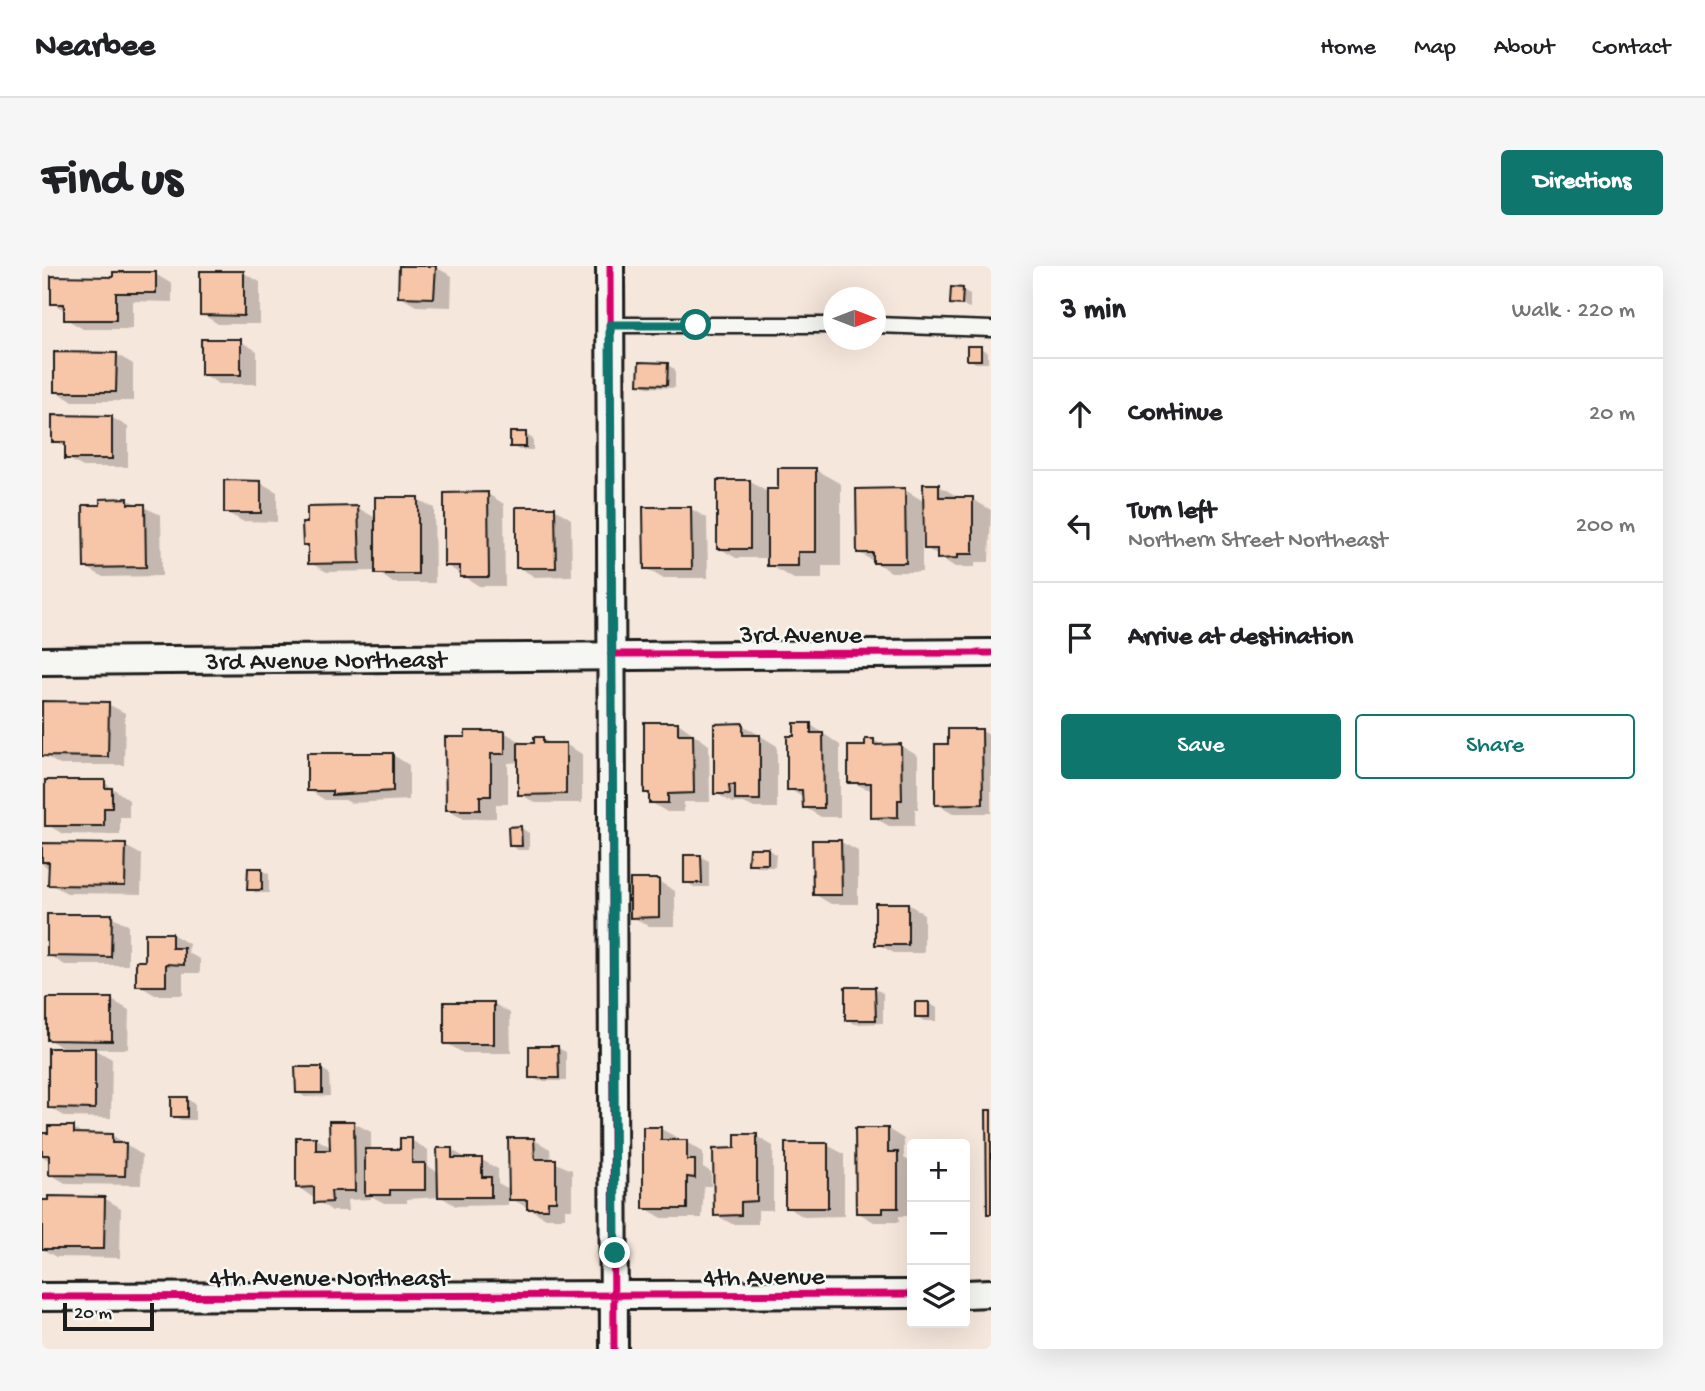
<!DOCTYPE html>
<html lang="en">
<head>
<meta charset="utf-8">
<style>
	body { margin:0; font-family:"Gochi Hand",sans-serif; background:#f6f6f6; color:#202124 }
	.controls { position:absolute; right:21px; bottom:21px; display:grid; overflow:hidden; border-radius:7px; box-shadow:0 7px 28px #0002 }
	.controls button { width:63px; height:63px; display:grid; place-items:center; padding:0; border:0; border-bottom:2px solid #e0e0e0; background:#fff; color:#202124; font:35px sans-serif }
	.compass { position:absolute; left:781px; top:21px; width:63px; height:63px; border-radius:50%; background:#fff; box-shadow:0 7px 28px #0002; rotate:90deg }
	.scale { position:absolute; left:21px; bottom:18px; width:91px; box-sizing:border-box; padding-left:7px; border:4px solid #1c1c1c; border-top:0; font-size:19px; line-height:24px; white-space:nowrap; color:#1c1c1c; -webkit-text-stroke:5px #f6f6f2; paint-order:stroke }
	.stop { position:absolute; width:21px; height:21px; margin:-16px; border:5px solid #0f766e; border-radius:50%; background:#fff }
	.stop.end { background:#0f766e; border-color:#fff; box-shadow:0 2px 7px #0008 }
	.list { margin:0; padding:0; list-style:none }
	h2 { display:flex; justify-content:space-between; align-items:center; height:91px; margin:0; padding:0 28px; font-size:30px }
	h2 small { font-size:23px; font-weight:400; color:#757577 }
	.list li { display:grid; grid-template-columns:46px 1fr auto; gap:21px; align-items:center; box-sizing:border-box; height:112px; padding:0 28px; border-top:2px solid #e0e0e0 }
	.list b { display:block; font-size:26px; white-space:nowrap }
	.list p { margin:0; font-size:23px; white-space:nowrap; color:#757577 }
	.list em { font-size:23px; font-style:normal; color:#757577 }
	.actions { display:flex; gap:14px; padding:21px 28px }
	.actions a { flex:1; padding:16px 0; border:2px solid #0f766e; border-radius:7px; text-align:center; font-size:24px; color:#0f766e }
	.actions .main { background:#0f766e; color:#fff }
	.icon { flex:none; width:38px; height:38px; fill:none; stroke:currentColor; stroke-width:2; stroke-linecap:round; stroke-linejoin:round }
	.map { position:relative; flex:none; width:949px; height:1083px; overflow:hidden; border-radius:7px }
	header { display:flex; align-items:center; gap:42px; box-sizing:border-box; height:98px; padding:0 35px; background:#fff; border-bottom:2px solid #e0e0e0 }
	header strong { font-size:33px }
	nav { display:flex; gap:38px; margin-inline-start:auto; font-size:24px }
	.intro { display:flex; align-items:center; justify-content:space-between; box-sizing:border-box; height:168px; padding:0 42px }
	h1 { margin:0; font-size:49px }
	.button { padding:18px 32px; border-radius:7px; background:#0f766e; color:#fff; font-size:24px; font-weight:700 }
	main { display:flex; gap:42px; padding:0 42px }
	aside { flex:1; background:#fff; border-radius:7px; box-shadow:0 7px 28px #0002 }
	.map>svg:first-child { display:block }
	.shadow { fill:#0003 }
	.building { fill:#f7c5a7; stroke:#1c1c1c; stroke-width:2 }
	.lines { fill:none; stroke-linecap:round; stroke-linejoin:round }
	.lane-casing { stroke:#1c1c1c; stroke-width:19 }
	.street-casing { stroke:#1c1c1c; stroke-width:32 }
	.lane { stroke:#f6f6f2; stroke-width:14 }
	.street { stroke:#f6f6f2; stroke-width:26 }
	.cycleway-casing { stroke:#f6f6f2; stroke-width:11 }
	.cycleway { stroke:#d6006c; stroke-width:7 }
	.route { stroke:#0f766e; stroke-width:9 }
	.labels { text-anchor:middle; stroke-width:5; stroke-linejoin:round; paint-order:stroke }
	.street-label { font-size:26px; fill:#1c1c1c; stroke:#f6f6f2 }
</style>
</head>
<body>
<header>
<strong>Nearbee</strong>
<nav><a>Home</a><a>Map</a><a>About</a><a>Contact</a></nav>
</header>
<div class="intro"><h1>Find us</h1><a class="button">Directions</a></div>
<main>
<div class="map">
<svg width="949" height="1083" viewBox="0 0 949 1083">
	<rect width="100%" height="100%" fill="#f6e7dc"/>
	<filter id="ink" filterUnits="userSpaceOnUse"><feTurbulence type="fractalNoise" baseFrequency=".0143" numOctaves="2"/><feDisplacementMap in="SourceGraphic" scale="14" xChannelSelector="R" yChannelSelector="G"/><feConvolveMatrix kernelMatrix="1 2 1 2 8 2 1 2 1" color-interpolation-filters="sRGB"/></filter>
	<g filter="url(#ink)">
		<path class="shadow" d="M 358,0 L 393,1 L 410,10 L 409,41 L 374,40 L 357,30 Z
			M 202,7 L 218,16 L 218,58 L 176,58 L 160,48 Z
			M 113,8 L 130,18 L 130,36 L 91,35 L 91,63 L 41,63 L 24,53 L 24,45 L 10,37 L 73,12 Z
			M 921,24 L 928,28 L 928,42 L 910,37 Z
			M 198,75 L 215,85 L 215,118 L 177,118 L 161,108 Z
			M 938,82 L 946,86 L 946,97 L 934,97 L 926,93 Z
			M 74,88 L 91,98 L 91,135 L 30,135 L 13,125 Z
			M 625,99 L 633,103 L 633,122 L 605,121 L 597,117 Z
			M 69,151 L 86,161 L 86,201 L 41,201 L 25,192 L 25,182 L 12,175 Z
			M 483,168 L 491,173 L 491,184 L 477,184 L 469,180 Z
			M 774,204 L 799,218 L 799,300 L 780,300 L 780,313 L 752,313 L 727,299 L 727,292 L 694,292 L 677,282 L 707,215 L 727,227 L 738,225 Z
			M 219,217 L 235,226 L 235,256 L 200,255 L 184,246 Z
			M 897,220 L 913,229 L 913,233 L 930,233 L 949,244 L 947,296 L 933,296 L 933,301 L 913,301 L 884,282 L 883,242 L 880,242 L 880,306 L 849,306 L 816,286 L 863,224 L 883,236 Z
			M 446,228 L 462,238 L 463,320 L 437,320 L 404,299 Z
			M 375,233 L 392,242 L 393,317 L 351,317 L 334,305 L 285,306 L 268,297 L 268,281 L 263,278 L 316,242 L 334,252 Z
			M 86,234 L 119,249 L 120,310 L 61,311 L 44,301 L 60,240 Z
			M 513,243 L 529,253 L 530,310 L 493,311 L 476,301 Z
			M 649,243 L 665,252 L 666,312 L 620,312 L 603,302 Z
			M 0,437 L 66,438 L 83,447 L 82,499 L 18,499 L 1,489 Z
			M 636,457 L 667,479 L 668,536 L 642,536 L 642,546 L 625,546 L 608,536 L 608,529 L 603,526 Z
			M 701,459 L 735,480 L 735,542 L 712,542 L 702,537 L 690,537 L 674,527 Z
			M 769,459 L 798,479 L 798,551 L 779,551 L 762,541 L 762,532 L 747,523 L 754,471 Z
			M 940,465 L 949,470 L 949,547 L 911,547 L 895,538 L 908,480 Z
			M 462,466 L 479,476 L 479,479 L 494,479 L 500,473 L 510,478 L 523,478 L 540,488 L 540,537 L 494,537 L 478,528 L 478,496 L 466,497 L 466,538 L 454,538 L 454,552 L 422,553 L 406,543 L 425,472 Z
			M 831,474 L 842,480 L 859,480 L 876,490 L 876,543 L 873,543 L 873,560 L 847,560 L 831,551 L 831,525 L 808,516 L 824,481 Z
			M 351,489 L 367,499 L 367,534 L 309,537 L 303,534 L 283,534 L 267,524 Z
			M 62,516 L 87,534 L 87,551 L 78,551 L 78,569 L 21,568 L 4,558 Z
			M 479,562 L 487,567 L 487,584 L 476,584 L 468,579 Z
			M 799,576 L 816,585 L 816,638 L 789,638 L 772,628 Z
			M 0,579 L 83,580 L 100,589 L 99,628 L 25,627 L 8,618 L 8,603 L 0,598 Z
			M 726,583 L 734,588 L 733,601 L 716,601 L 708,597 Z
			M 659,591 L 667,595 L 667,621 L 652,621 L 644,616 Z
			M 219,604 L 227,608 L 227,627 L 215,627 L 207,623 Z
			M 616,615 L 633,625 L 633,660 L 607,660 L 590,651 Z
			M 866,638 L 882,648 L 882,687 L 852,687 L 835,678 Z
			M 69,650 L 86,659 L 86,699 L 23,699 L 6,689 Z
			M 130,668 L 147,678 L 146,687 L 158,693 L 158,707 L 141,707 L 141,729 L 113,729 L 96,719 L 105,697 Z
			M 833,723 L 841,727 L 841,757 L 813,758 L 805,753 Z
			M 70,734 L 87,744 L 86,783 L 52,783 L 70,793 L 69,852 L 24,851 L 7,841 L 24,784 L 6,773 Z
			M 451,737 L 468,747 L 469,787 L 421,787 L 404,777 Z
			M 887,737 L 895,742 L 895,755 L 882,755 L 874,750 Z
			M 516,782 L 524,786 L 524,815 L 497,815 L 489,811 Z
			M 279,803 L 287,807 L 288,830 L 263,831 L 255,826 Z
			M 145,833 L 153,838 L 153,854 L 139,854 L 131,850 Z
			M 312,857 L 329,866 L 329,885 L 359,885 L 369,874 L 386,884 L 386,900 L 397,907 L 410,884 L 427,894 L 440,894 L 456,903 L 456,917 L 469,924 L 492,874 L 508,883 L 509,895 L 530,904 L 530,943 L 523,943 L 523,952 L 504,952 L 466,931 L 466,939 L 414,940 L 399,931 L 365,933 L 365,937 L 342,937 L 329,930 L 329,933 L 305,934 L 306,945 L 290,945 L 256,921 L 273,872 L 290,882 Z
			M 31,862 L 44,869 L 70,869 L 100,889 L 99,919 L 25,918 L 8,908 L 8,895 L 0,890 L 0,868 Z
			M 619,863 L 636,872 L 636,876 L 644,876 L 661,886 L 661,901 L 669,906 L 669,920 L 662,920 L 660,952 L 620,952 L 603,942 Z
			M 846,863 L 862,873 L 862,892 L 870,897 L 870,950 L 857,950 L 857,956 L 832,956 L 815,946 Z
			M 714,870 L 731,880 L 731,944 L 716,944 L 716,958 L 690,958 L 674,949 L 695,884 Z
			M 785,879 L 802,888 L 802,950 L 762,951 L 745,941 Z
			M 62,932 L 79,942 L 78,992 L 14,991 L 0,983 L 0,935 Z"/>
		<path class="building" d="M 357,0 L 394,0 L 392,32 L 356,31 Z
			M 158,5 L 202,5 L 202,50 L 158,49 Z
			M 71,6 L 114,6 L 114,27 L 74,27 L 74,54 L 22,54 L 22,38 L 9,38 L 9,10 L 71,11 Z
			M 909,21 L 921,22 L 920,39 L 908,38 Z
			M 159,73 L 199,73 L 199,109 L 159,109 Z
			M 925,80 L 939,80 L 939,94 L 925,94 Z
			M 12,86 L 75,87 L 74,126 L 12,126 Z
			M 597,96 L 626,97 L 625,119 L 596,118 Z
			M 10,149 L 70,150 L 70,193 L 23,193 L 23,176 L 10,176 Z
			M 468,166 L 484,166 L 484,181 L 468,181 Z
			M 736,202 L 774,202 L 774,286 L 756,286 L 756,300 L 725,300 L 725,223 L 736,223 Z
			M 182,214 L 219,215 L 219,247 L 182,247 Z
			M 675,214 L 708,214 L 708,283 L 675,283 Z
			M 881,218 L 897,218 L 897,231 L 931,231 L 931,288 L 916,288 L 916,292 L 895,293 L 895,283 L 882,283 Z
			M 863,222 L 864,297 L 831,297 L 831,287 L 815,287 L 814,223 Z
			M 446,226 L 447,311 L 418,311 L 418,300 L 402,300 L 402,227 Z
			M 333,231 L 376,231 L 376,308 L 333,308 Z
			M 86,232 L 86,238 L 103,238 L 104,301 L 42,302 L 41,239 L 58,239 L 58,233 Z
			M 316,240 L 318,297 L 266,298 L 266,279 L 261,279 L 260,257 L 265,257 L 265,241 Z
			M 474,241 L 513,241 L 514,302 L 474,302 Z
			M 601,241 L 649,241 L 650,303 L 602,303 Z
			M 0,435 L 67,436 L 66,491 L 0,490 Z
			M 602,456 L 636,456 L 636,468 L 651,468 L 652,527 L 626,528 L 626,537 L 607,537 L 607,527 L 602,527 Z
			M 701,457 L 701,469 L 718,469 L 718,534 L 693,534 L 693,519 L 687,519 L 688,528 L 672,528 L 672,458 Z
			M 752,457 L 769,457 L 769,467 L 781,467 L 782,542 L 761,542 L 760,524 L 745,524 L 745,470 L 752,470 Z
			M 906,463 L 940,463 L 941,538 L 893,539 L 893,478 L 906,478 Z
			M 423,465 L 463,465 L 463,488 L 449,488 L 449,530 L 438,530 L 438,544 L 404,544 L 403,471 L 423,471 Z
			M 492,471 L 501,471 L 501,477 L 524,477 L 524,528 L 476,529 L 476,477 L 492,477 Z
			M 823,473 L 832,473 L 832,479 L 859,478 L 860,534 L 856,534 L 856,551 L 829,552 L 829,517 L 806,517 L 806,480 L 823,480 Z
			M 265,487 L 351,487 L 351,525 L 290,529 L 290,525 L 265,525 Z
			M 3,514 L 63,514 L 63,522 L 70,522 L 70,542 L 62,542 L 62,560 L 3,560 Z
			M 479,560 L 480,580 L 467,580 L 466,561 Z
			M 770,574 L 799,574 L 800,629 L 771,629 Z
			M 0,577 L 84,578 L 83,620 L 6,619 L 7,596 L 0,596 Z
			M 707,582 L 726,582 L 726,598 L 706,598 Z
			M 642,589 L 659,589 L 660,617 L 642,617 Z
			M 206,602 L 220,602 L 220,624 L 205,624 Z
			M 588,613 L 617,613 L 617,651 L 588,652 Z
			M 833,637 L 866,637 L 866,679 L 833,679 Z
			M 5,648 L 70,648 L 69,691 L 5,690 Z
			M 103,667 L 130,667 L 130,682 L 142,682 L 142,699 L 124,698 L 124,720 L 94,720 L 94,695 L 103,695 Z
			M 803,721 L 833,721 L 834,754 L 803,754 Z
			M 5,732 L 70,732 L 70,775 L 5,774 Z
			M 402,736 L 452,736 L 452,778 L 402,778 Z
			M 873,736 L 887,736 L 887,751 L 873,751 Z
			M 487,780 L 516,780 L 517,812 L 487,812 Z
			M 6,782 L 53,782 L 53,843 L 6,842 Z
			M 253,801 L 280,801 L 280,827 L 254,827 Z
			M 129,831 L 145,831 L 145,851 L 129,851 Z
			M 944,844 L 949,844 L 949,948 L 945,948 Z
			M 287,855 L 312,855 L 313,925 L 289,925 L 290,936 L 272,937 L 272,921 L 254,922 L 254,871 L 274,871 L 274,884 L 288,884 Z
			M 6,860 L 32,860 L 32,867 L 70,868 L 70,877 L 84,877 L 83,910 L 7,909 L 7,889 L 0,889 L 0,867 L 6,867 Z
			M 601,861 L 619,861 L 619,874 L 645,874 L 645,894 L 653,894 L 653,912 L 645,911 L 645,943 L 601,943 Z
			M 813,862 L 846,862 L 846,886 L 856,886 L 856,942 L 841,942 L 841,947 L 814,947 Z
			M 693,868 L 715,868 L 715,935 L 699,936 L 699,949 L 672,950 L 671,883 L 693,882 Z
			M 358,872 L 370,872 L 370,897 L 383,897 L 383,924 L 348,924 L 348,929 L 323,929 L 323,883 L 358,883 Z
			M 466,872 L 492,872 L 493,893 L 514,893 L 514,935 L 506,935 L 506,943 L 485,943 L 485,934 L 467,934 Z
			M 743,877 L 786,877 L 786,942 L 743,942 Z
			M 395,882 L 410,882 L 410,892 L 440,892 L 440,911 L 449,911 L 449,931 L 396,931 Z
			M 6,930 L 63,931 L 62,983 L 0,983 L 0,934 L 6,934 Z"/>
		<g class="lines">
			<g class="lane-casing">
				<path id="lane" d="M 568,59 L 792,59
					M 834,59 L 949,63"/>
			</g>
			<g class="street-casing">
				<g id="street">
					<path d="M 568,0 L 572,1083"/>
					<path id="s1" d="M 0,395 L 949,387"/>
					<path d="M 923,1028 L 949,1027"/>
					<path d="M 0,1031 L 870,1028"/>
				</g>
			</g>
			<use href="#lane" class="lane"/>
			<use href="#street" class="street"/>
			<g class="cycleway-casing">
				<path id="cycleway" d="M 568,0 L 572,1083
					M 569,388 L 949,387
					M 0,1031 L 870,1028"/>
			</g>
			<use href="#cycleway" class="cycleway"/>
		</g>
	</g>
	<g class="lines" filter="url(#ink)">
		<path class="route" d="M 573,987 L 568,59 L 654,59"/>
	</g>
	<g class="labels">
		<g class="street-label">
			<text x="759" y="376">3rd Avenue</text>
			<text dy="9" stroke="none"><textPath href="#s1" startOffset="284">3rd Avenue Northeast</textPath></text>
			<text transform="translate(722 1009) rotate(-1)" y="9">4th Avenue</text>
			<text x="287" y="1019">4th Avenue Northeast</text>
		</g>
	</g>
</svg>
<div class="controls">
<button>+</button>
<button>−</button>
<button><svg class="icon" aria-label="layers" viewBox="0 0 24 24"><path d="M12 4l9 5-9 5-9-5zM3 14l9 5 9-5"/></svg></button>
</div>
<svg class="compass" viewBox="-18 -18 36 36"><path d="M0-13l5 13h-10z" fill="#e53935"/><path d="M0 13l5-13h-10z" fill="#757577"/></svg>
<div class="scale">20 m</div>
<div class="stop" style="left:654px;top:59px"></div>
<div class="stop end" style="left:573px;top:987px"></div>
</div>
<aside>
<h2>3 min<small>Walk · 220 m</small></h2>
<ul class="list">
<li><svg class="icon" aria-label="ahead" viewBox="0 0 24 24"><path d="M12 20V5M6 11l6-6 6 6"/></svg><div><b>Continue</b></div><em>20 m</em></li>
<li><svg class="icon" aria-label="left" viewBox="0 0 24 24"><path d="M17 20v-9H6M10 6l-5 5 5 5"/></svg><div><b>Turn left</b><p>Northern Street Northeast</p></div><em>200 m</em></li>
<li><svg class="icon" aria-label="arrive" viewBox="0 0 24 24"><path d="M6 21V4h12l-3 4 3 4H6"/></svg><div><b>Arrive at destination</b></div></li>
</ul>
<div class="actions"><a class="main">Save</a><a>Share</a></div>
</aside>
</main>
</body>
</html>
